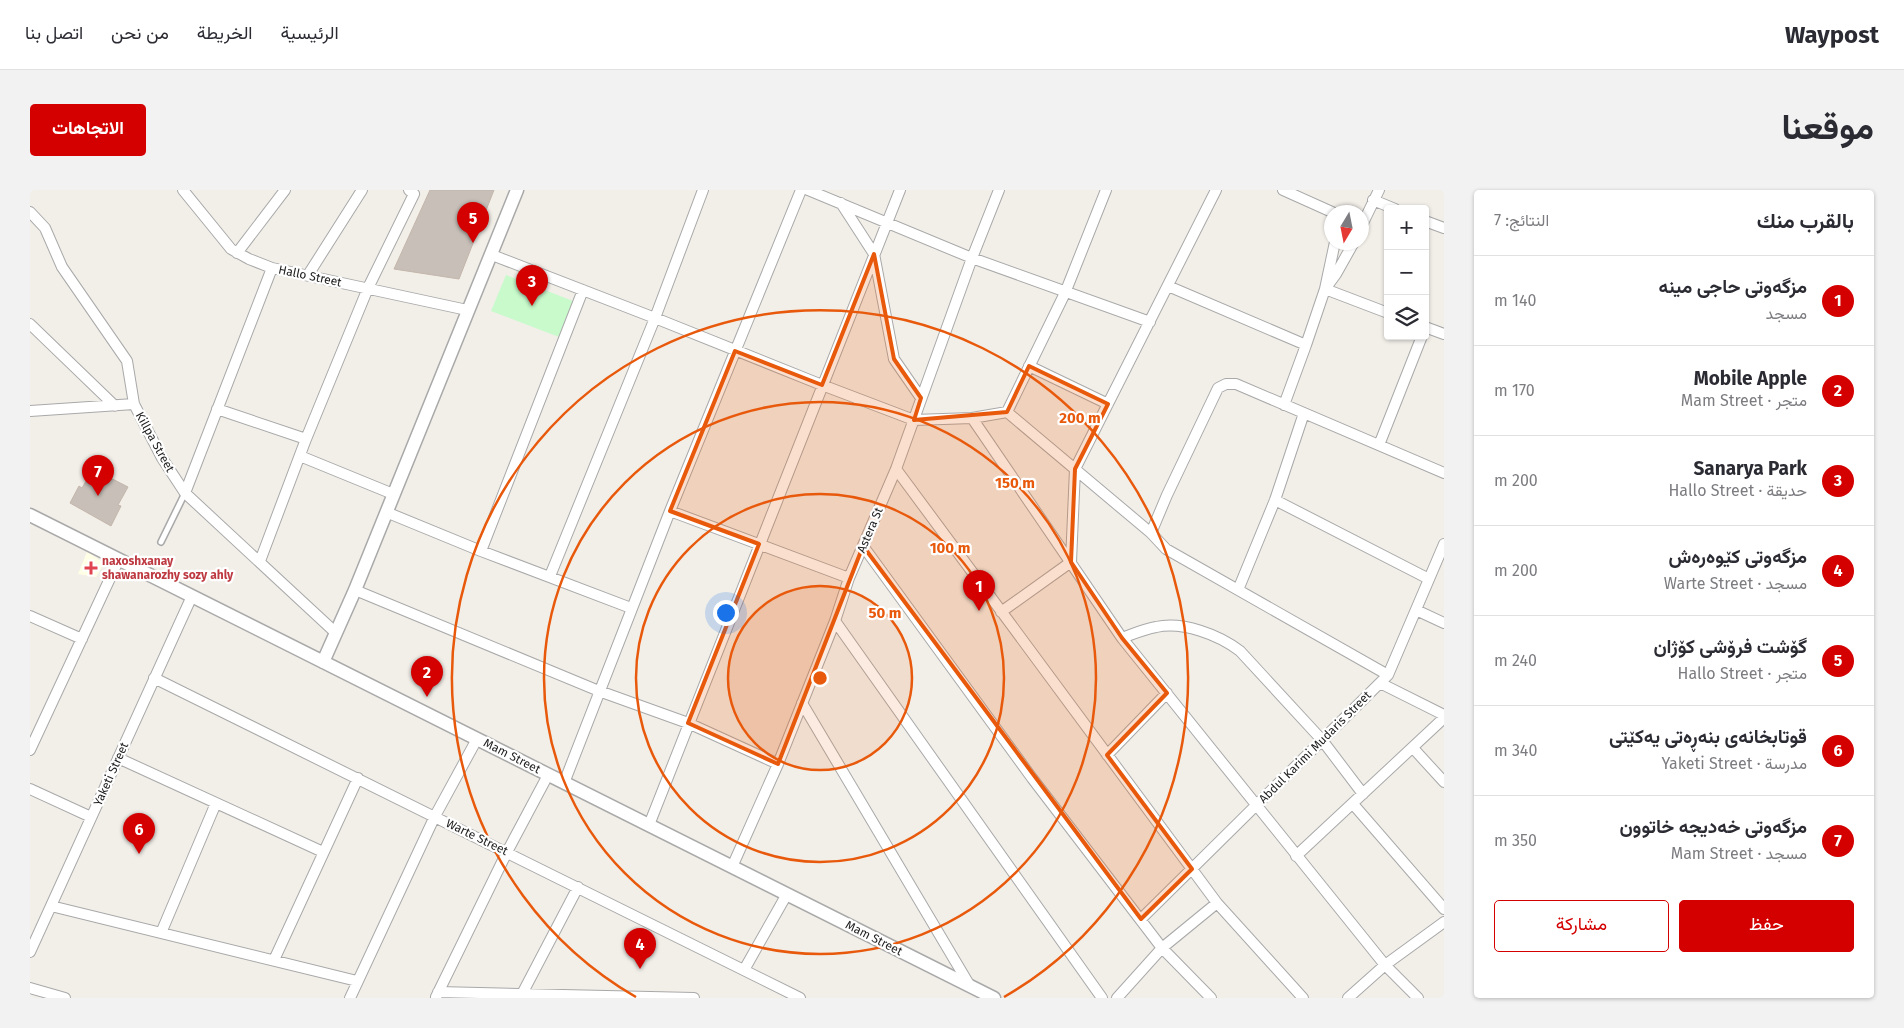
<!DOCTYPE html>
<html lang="ar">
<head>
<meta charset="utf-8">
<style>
	body { margin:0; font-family:"Fira Sans",Vazirmatn,sans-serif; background:#f2f2f3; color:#2b2b33; direction:rtl }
	.controls { position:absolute; right:15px; top:15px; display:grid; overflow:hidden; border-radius:5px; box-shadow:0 1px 4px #0004 }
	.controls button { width:45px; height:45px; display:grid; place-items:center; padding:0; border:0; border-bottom:1px solid #e1e1e2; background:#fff; color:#2b2b33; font:25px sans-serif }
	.compass { position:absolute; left:1294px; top:15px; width:45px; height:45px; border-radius:50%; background:#fff; box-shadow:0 1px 4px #0004; rotate:190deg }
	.you { position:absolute; left:695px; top:422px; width:18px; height:18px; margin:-12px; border:4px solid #fff; border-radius:50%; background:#1a73e8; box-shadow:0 0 0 8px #1a73e833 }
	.badge { display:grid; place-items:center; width:32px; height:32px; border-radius:50%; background:#d40000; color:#fff; font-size:16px; font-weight:700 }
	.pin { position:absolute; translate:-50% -41px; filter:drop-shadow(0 1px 2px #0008) }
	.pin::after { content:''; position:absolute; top:26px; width:18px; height:15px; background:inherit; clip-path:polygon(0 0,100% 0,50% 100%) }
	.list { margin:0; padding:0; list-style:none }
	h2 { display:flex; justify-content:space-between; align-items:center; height:65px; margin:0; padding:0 20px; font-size:21px }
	h2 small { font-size:16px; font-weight:400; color:#7c7c81 }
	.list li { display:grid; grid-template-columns:32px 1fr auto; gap:15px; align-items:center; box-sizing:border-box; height:90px; padding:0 20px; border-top:1px solid #e1e1e2 }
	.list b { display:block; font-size:19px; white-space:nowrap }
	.list p { margin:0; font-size:16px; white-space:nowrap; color:#7c7c81 }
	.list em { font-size:16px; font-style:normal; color:#7c7c81 }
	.actions { display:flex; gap:10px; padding:15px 20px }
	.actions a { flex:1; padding:11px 0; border:1px solid #d40000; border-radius:5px; text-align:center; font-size:18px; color:#d40000 }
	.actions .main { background:#d40000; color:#fff }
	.icon { flex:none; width:28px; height:28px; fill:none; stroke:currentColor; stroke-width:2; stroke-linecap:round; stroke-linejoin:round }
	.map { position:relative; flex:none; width:1414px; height:808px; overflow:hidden; direction:ltr; border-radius:5px }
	header { display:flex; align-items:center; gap:30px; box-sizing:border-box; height:70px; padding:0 25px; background:#fff; border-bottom:1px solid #e1e1e2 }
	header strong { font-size:24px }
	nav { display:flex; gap:28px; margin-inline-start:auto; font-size:18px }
	.intro { display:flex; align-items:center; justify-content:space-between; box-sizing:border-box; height:120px; padding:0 30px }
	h1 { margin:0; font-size:35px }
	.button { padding:12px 22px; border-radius:5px; background:#d40000; color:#fff; font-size:18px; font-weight:700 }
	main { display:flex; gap:30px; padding:0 30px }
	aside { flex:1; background:#fff; border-radius:5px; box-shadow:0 1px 4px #0004 }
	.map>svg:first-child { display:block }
	.education { fill:#ffffe5 }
	.park { fill:#c8facc }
	.building { fill:#c7bfb8; stroke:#c4b6ab }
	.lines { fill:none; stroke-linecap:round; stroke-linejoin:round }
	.service-casing { stroke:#a9a9a9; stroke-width:8 }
	.minor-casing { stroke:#a9a9a9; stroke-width:12 }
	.tertiary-casing { stroke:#a9a9a9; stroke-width:15 }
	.service { stroke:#fff; stroke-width:5 }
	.minor { stroke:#fff; stroke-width:10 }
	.tertiary { stroke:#fff; stroke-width:12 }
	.marked { fill:#e8590c; fill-opacity:0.2; stroke:#e8590c; stroke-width:4; stroke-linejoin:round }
	.ring { fill:none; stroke:#e8590c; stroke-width:2.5 }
	.health-dot { fill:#e0444e; stroke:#fff; stroke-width:2 }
	.labels { text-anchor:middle; stroke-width:4.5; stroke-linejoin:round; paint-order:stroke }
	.street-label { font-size:12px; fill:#222; stroke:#fff }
	.health-label { font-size:12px; font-weight:bold; fill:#be3a42; stroke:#fff; text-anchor:start }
	.centre { fill:#e8590c; stroke:#fff; stroke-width:2.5 }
	.ring-label { font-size:15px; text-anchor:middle; font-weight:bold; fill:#e8590c; stroke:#fff; stroke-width:4.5; stroke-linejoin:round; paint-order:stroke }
</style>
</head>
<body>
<header>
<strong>Waypost</strong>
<nav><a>الرئيسية</a><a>الخريطة</a><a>من نحن</a><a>اتصل بنا</a></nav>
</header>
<div class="intro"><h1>موقعنا</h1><a class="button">الاتجاهات</a></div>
<main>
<aside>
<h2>بالقرب منك<small>النتائج: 7</small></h2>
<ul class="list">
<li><span class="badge">1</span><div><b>مزگەوتی حاجی مینە</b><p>مسجد</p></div><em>140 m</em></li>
<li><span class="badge">2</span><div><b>Mobile Apple</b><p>متجر · Mam Street</p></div><em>170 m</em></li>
<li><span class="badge">3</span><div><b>Sanarya Park</b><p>حديقة · Hallo Street</p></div><em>200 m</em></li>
<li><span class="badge">4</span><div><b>مزگەوتی کێوەرەش</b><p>مسجد · Warte Street</p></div><em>200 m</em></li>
<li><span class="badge">5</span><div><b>گۆشت فرۆشی کۆژان</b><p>متجر · Hallo Street</p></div><em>240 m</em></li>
<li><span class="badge">6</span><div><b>قوتابخانەی بنەڕەتی یەکێتی</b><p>مدرسة · Yaketi Street</p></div><em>340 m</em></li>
<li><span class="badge">7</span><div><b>مزگەوتی خەدیجە خاتوون</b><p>مسجد · Mam Street</p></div><em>350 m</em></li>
</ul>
<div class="actions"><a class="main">حفظ</a><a>مشاركة</a></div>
</aside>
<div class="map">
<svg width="1414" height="808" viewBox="0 0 1414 808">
	<rect width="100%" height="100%" fill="#f2efe9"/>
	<path class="education" d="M 57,362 L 74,373 L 66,387 L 48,384 Z"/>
	<path class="park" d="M 476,85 L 543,111 L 529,147 L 461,121 Z"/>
	<path class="building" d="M 400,0 L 464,0 L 429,89 L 364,79 Z
		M 63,279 L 98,297 L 88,315 L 91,316 L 81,336 L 40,313 L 49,296 L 52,298 Z"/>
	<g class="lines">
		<g class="service-casing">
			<path id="service" d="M 131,352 L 155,303"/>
		</g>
		<g class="minor-casing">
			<path id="minor" d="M 153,0 L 201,59 L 219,69 L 242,78 L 437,120
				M 778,0 L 942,68 L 1120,132
				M 1253,0 L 1302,22
				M 1343,10 L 1365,19
				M 811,13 L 844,64 L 864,169 L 891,208
				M 0,22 L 15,38 L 32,77 L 97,171 L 104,214 L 132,268 L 155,303 L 306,443
				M 1395,31 L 1414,38
				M 1332,35 L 1349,0
				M 1305,52 L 1295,99 L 1358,123
				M 207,63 L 255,0
				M 462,65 L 625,128 L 792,195 L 884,230 L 942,228 L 977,222 L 1121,343 L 1136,359 L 1358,485
				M 278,85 L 332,0
				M 1138,96 L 1276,155
				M 0,134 L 85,216
				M 1395,137 L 1414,144
				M 999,176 L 1078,214
				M 1254,215 L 1276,155 L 1295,99 L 1306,84 L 1324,52
				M 187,219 L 276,249
				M 0,221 L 104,214
				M 977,222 L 1035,103 L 1076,0
				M 942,228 L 1092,448 L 1355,775 L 1388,808
				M 1349,255 L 1392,146
				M 270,266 L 363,304
				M 866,279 L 1187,713 L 1273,808
				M 155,303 L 242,78
				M 1245,310 L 1399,389
				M 640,321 L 819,388
				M 356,322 L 451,361 L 601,418
				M 1121,343 L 1137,305 L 1188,198 L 1196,194 L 1206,194 L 1414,283
				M 833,356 L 1002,588 L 1132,758 L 1181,808
				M 451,361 L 553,100
				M 230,371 L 276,249 L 338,98 L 384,4 L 379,0
				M 520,386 L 625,128 L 673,0
				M 325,400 L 569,501 L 658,533 L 748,574
				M 1208,400 L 1245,310 L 1274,223
				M 1386,420 L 1414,433
				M 971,422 L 1041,372 L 1045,279 L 1186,0
				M 0,426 L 52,449
				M 805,431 L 1072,808
				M 1092,448 C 1103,444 1114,439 1126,437 C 1153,431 1189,445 1210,461 L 1292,550 L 1333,604
				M 124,488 L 770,808
				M 1350,493 L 1414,525
				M 772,513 L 940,796
				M 1383,558 L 1414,592
				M 0,560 L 89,369
				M 1077,565 L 1137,503
				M 88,568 L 293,662
				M 534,593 L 640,321 L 771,0
				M 0,599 L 61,627
				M 1323,614 L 1414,719
				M 619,635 L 870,0
				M 1266,666 L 1414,528
				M 702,677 L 748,574 L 805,431 L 819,388 L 866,279 L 942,68 L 969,0
				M 21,716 L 327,791
				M 1111,729 L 1358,485 L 1414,354
				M 131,743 L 186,613
				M 0,762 L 162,406
				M 244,770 L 328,588
				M 714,780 L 757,704
				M 0,798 L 35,808
				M 408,802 L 664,808
				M 492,804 L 548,697
				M 406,807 L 477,662 L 518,585
				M 320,808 L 405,626 L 447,549
				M 1087,808 L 1132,758 L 1187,713
				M 1318,808 L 1355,775 L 1414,732"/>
		</g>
		<g class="tertiary-casing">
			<path id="tertiary" d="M 0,325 L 964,808
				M 293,472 L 325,400 L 487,0"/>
		</g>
		<use href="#service" class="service"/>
		<use href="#minor" class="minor"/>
		<use href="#tertiary" class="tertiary"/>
	</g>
	<path class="marked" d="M 844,64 L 864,169 L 891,208 L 884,230 L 977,222 L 999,176 L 1078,214 L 1045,279 L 1041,372 L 1092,448 L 1137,503 L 1077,565 L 1162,679 L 1111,729 L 833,356 L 748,574 L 658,533 L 729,354 L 640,321 L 705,161 L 792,195 Z"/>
	<circle cx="790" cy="488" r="92" fill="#e8590c" fill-opacity=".12"/>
	<g class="ring">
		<circle cx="790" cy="488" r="92"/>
		<circle cx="790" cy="488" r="184"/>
		<circle cx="790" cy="488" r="276"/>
		<path d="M606 807A368 368 0 1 1 974 807"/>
	</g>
	<path class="health-dot" d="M58.5 370.5h5v5h5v5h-5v5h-5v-5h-5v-5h5z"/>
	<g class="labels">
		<g class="street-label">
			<text transform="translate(280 86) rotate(12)" y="4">Hallo Street</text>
			<text transform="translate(125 252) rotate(61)" y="4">Killpa Street</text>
			<text transform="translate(840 340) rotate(-67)" y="4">Astera St</text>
			<text transform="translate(1285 557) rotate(-45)" y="4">Abdul Karimi Mudaris Street</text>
			<text transform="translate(482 566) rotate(27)" y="4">Mam Street</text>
			<text transform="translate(81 584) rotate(-66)" y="4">Yaketi Street</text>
			<text transform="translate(447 647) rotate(26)" y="4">Warte Street</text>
			<text transform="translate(844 748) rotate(27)" y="4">Mam Street</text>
		</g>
		<g class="health-label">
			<text x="72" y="375">naxoshxanay<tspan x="72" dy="14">shawanarozhy sozy ahly</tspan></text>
		</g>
	</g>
	<circle cx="790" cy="488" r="8" class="centre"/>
	<g class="ring-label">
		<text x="1050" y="233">200 m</text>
		<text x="985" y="298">150 m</text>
		<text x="920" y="363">100 m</text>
		<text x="855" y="428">50 m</text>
	</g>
</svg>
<div class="controls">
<button>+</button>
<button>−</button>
<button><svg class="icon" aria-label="layers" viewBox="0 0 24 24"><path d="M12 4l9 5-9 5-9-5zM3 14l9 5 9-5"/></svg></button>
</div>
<svg class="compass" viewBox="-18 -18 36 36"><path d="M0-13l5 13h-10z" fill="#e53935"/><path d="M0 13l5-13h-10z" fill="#7c7c81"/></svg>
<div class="you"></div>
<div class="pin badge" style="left:949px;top:421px">1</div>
<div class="pin badge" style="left:397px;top:507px">2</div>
<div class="pin badge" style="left:502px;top:116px">3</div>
<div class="pin badge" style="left:610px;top:779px">4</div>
<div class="pin badge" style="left:443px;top:53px">5</div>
<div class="pin badge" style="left:109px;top:664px">6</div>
<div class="pin badge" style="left:68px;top:306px">7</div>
</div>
</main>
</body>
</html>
